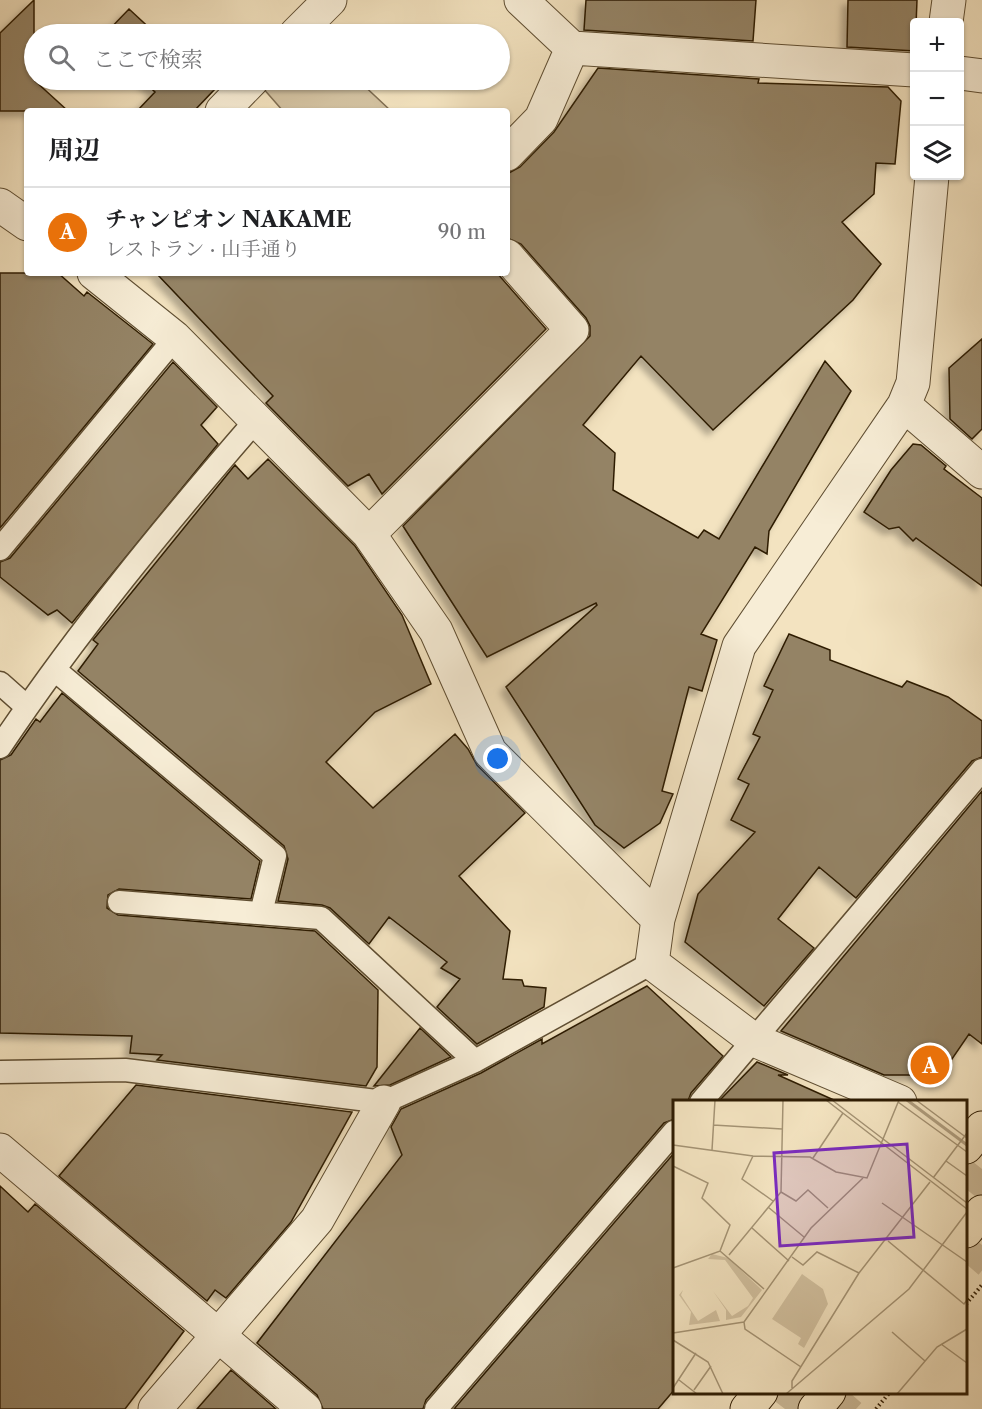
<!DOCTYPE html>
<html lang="ja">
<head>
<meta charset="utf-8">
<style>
	body { margin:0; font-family:"Libre Caslon Text","Noto Serif JP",serif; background:#f2f2f2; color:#202124 }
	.controls { position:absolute; right:18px; top:18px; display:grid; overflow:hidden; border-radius:6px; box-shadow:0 2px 4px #0004 }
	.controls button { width:54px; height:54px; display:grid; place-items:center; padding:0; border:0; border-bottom:2px solid #e0e0e0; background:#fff; color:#202124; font:30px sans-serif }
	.you { position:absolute; left:498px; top:759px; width:21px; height:21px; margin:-15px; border:4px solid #fff; border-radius:50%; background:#1a73e8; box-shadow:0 0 0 9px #1a73e833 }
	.badge { display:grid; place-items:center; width:39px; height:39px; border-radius:50%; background:#8f2418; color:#fff; font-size:20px; font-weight:700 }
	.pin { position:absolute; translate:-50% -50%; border:3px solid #fff; box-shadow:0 2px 6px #0006 }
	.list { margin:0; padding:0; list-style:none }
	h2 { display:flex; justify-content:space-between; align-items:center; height:78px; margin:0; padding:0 24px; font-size:26px }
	h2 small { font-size:20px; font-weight:400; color:#757577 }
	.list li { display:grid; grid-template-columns:39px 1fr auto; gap:18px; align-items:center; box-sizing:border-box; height:90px; padding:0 24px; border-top:2px solid #e0e0e0 }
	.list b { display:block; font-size:22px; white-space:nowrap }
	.list p { margin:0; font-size:20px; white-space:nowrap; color:#757577 }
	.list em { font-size:20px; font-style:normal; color:#757577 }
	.icon { flex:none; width:33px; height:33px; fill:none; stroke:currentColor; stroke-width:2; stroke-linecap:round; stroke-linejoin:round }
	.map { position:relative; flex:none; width:982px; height:1409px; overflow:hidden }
	.search { position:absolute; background:#fff; box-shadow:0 2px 4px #0004; left:24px; top:24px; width:486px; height:66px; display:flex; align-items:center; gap:15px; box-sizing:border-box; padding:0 21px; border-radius:33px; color:#757577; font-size:22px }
	.panel { position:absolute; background:#fff; box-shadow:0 2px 4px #0004; left:24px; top:108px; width:486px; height:168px; border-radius:6px }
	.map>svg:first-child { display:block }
	.green { fill:#d2c1a0; stroke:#806e52; stroke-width:1.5 }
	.building { fill:#948365; stroke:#2e1c03; stroke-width:1.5; filter:url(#shadow) }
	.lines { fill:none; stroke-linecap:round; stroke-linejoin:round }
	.motorway-tunnel { stroke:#ccbb9a; stroke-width:33; stroke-dasharray:33 16; stroke-linecap:butt }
	.service-casing { stroke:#5f4e32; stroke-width:25 }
	.minor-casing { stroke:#5f4e32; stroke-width:35 }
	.primary-casing { stroke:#2e1c03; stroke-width:35 }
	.path { stroke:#2e1c03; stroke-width:4; stroke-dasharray:1.5 3; stroke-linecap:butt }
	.service { stroke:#f7edd6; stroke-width:22 }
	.minor { stroke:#f7edd6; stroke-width:33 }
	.primary { stroke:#f3e3c0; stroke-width:33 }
	.inset-river { fill:none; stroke:#b09f80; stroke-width:3 }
	.inset-road { fill:none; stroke:#a49374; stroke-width:1.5 }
	.view { fill:#7b2cbf; fill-opacity:0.15; stroke:#7b2cbf; stroke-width:3 }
	.inset-edge { fill:none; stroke:#2e1c03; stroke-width:3 }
</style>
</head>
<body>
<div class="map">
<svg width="982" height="1409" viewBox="0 0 982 1409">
	<defs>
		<filter id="shadow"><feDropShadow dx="-5.5" dy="5.5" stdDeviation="3" flood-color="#0004"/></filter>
	</defs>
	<rect width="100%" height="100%" fill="#f3e3c0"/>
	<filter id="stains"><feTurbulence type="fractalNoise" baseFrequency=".00333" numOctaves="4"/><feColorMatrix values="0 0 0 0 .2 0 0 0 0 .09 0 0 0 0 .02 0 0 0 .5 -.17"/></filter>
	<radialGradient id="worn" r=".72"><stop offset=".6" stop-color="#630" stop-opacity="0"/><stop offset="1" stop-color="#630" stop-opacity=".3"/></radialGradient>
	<path class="green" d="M 269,80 L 358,80 L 391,111 L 283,111 L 262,87 Z"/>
	<path class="building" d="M 34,0 L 34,80 L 68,111 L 0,111 L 0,33 Z
		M 586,0 L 756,0 L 753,41 L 584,30 Z
		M 848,0 L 917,0 L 915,51 L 847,47 Z
		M 129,9 L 156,34 L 105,34 Z
		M 598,68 L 759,79 L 758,83 L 888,87 L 901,101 L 895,164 L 876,163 L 874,194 L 842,222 L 881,264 L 853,300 L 713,430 L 641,356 L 583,425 L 615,453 L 613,490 L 698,538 L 704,530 L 719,539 L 825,361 L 851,391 L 769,531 L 767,554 L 755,547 L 701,634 L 717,640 L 702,691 L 689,687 L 662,791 L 673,794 L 660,823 L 624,848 L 595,825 L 506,687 L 597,605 L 596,603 L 487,657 L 403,526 L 590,336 L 590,326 L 586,318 L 521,244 L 507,238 L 507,174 L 520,167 L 554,132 Z
		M 142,80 L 202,80 L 214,90 L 194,111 L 137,111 L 155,92 Z
		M 0,273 L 58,273 L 84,296 L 87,292 L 153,344 L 0,528 Z
		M 156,273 L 497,273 L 546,329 L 382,494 L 369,474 L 348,486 L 266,403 L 273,396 Z
		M 982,339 L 982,429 L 972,439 L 950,419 L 949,368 Z
		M 173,362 L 217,407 L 201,425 L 218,444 L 72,623 L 57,610 L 48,615 L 0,577 L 0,562 L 10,558 Z
		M 913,444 L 921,445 L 946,466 L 944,469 L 982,498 L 982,586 L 916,538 L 913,541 L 899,527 L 889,529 L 864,512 L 891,470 Z
		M 268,459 L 355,546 L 402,615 L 431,684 L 375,712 L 326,762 L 373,808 L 455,734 L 468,749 L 477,765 L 525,813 L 459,876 L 510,931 L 503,979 L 522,980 L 524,986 L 546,988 L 544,1007 L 477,1044 L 437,1007 L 460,979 L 441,968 L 447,962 L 389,917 L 369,944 L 330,908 L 322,905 L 278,901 L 288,859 L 284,846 L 78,671 L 98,644 L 93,640 L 102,629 L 235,465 L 248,479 Z
		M 789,634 L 830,650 L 830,660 L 902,687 L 907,681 L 948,697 L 982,721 L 982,757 L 972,761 L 856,898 L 819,867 L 778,919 L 814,948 L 764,1006 L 685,942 L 698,894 L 755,832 L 731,820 L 749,784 L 738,779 L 760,737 L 753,734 L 773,690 L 764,686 Z
		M 62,693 L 260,861 L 251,899 L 119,889 L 108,895 L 107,908 L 118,915 L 315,931 L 378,990 L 377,1067 L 366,1086 L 157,1060 L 162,1055 L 130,1053 L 132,1036 L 0,1033 L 0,760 L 11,755 L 36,719 L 40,722 Z
		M 982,791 L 982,1044 L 969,1034 L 941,1075 L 884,1075 L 781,1031 Z
		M 647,986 L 723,1056 L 691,1093 L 688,1101 L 675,1101 L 675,1119 L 664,1123 L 426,1400 L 423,1409 L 323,1409 L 317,1395 L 257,1343 L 402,1155 L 391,1127 L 401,1109 L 481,1073 L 542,1039 L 542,1044 Z
		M 420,1028 L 451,1057 L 390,1085 L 374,1086 Z
		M 757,1062 L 788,1075 L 778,1075 L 836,1101 L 719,1101 Z
		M 136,1085 L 352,1112 L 291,1222 L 226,1298 L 215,1290 L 207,1301 L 59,1176 Z
		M 675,1152 L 675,1389 L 658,1409 L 454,1409 Z
		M 0,1186 L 28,1212 L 35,1204 L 184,1331 L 125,1409 L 0,1409 Z
		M 231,1370 L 276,1409 L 197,1409 Z"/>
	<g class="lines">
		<path class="motorway-tunnel" d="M 966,1189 L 982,1169
			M 966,1264 L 982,1245
			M 785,1409 L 798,1392
			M 834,1409 L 849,1392"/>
		<g class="service-casing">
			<path id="service" d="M 0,549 L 175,338
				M 55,670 L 275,856 L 261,913
				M 0,683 L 27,707
				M 0,747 C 77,632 166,524 257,419
				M 119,902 L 321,918 L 475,1061
				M 0,1072 L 125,1070 L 384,1102 L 475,1061 L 652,963
				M 701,1102 L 982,770
				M 436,1409 L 674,1132"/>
		</g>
		<g class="minor-casing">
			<path id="minor" d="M 521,0 L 572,48 L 914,70
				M 946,22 L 949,0
				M 296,34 L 330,0
				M 960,73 L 982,76
				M 222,111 L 252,80
				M 507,154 L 541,119 L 572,48
				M 0,205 L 27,224
				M 94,273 L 175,338 L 369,534 L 436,631 L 490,752 L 658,919
				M 904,405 L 982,472
				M 369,534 L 572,330 L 507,256
				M 900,1102 L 754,1040 L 652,963 L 658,919 L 739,646 L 904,405 L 913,383 L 932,176
				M 0,1150 L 305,1409
				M 155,1409 L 317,1220 L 384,1102"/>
		</g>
		<g class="primary-casing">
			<path id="primary" d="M 966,1147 L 982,1128
				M 966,1231 L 982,1212
				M 747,1409 L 761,1392
				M 815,1409 L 829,1392"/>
		</g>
		<path class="path" d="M 966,1304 L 982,1285
			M 876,1409 L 890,1392"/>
		<use href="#service" class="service"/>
		<use href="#minor" class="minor"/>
		<use href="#primary" class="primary"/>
	</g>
	<g transform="translate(673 1100)">
		<rect width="294" height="294" fill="#f3e3c0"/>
		<path d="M 39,154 L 55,158 L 89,190 L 68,217 L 53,220 L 53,210 L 40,191 L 59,216 L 75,206 L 80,198 L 52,160 L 35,159 ZM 129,174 L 150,189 L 155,204 L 131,248 L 125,244 L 128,238 L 99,219 ZM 10,190 L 8,195 L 25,221 L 43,210 L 47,221 L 16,225 L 18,212 L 6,195 Z" fill="#d2c1a0"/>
		<path class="inset-river" d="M 234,0 L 294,45"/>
		<path class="inset-road" d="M 153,0 L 294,109M 159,0 L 294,103M 243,0 L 294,38M 225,2 L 294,52M 40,25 L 109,29M 0,45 L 80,56 L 137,57 L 163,72 L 194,78 L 226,0M 39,50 L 42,0M 80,56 L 69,79 L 100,101M 140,58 L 170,13M 273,61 L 294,76M 0,66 L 35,83 L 29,98 L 57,125 L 47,151M 260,78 L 294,33M 108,92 L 123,101 L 135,90 L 155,108M 209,103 L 294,162M 95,107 L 131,137M 79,128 L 116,161M 215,141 L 291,204 L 294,200M 56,155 L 108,92 L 110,0M 119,157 L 130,165 L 144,152 L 186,173M 0,168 L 47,151 L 91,189M 71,222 L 138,128 L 190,78M 71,222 L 72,229 L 128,267M 219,232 L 252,261M 0,233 L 71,222M 0,240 L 35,262 L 50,294M 268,244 L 294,263M 6,280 L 24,294M 0,288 L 23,253M 119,288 L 119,281 L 186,173 L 257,82M 21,290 L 38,266M 113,294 L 236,189 L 294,112M 224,294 L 264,247 L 294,229"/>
		<path class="view" d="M 234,44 L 241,137 L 107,146 L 101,53 Z"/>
		<rect width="294" height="294" class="inset-edge"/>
	</g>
	<rect width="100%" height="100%" filter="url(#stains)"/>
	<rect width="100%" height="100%" fill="url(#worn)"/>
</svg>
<div class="controls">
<button>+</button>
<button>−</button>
<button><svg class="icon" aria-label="layers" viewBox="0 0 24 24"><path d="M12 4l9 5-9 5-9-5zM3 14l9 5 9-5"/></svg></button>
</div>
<div class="you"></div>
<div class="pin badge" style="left:930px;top:1065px;background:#e8710a">A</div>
<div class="search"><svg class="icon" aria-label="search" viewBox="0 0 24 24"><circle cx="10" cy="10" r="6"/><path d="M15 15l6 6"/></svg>ここで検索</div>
<section class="panel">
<h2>周辺<small></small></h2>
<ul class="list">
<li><span class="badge" style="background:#e8710a">A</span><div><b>チャンピオン NAKAME</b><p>レストラン · 山手通り</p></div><em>90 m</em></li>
</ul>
</section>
</div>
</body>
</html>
